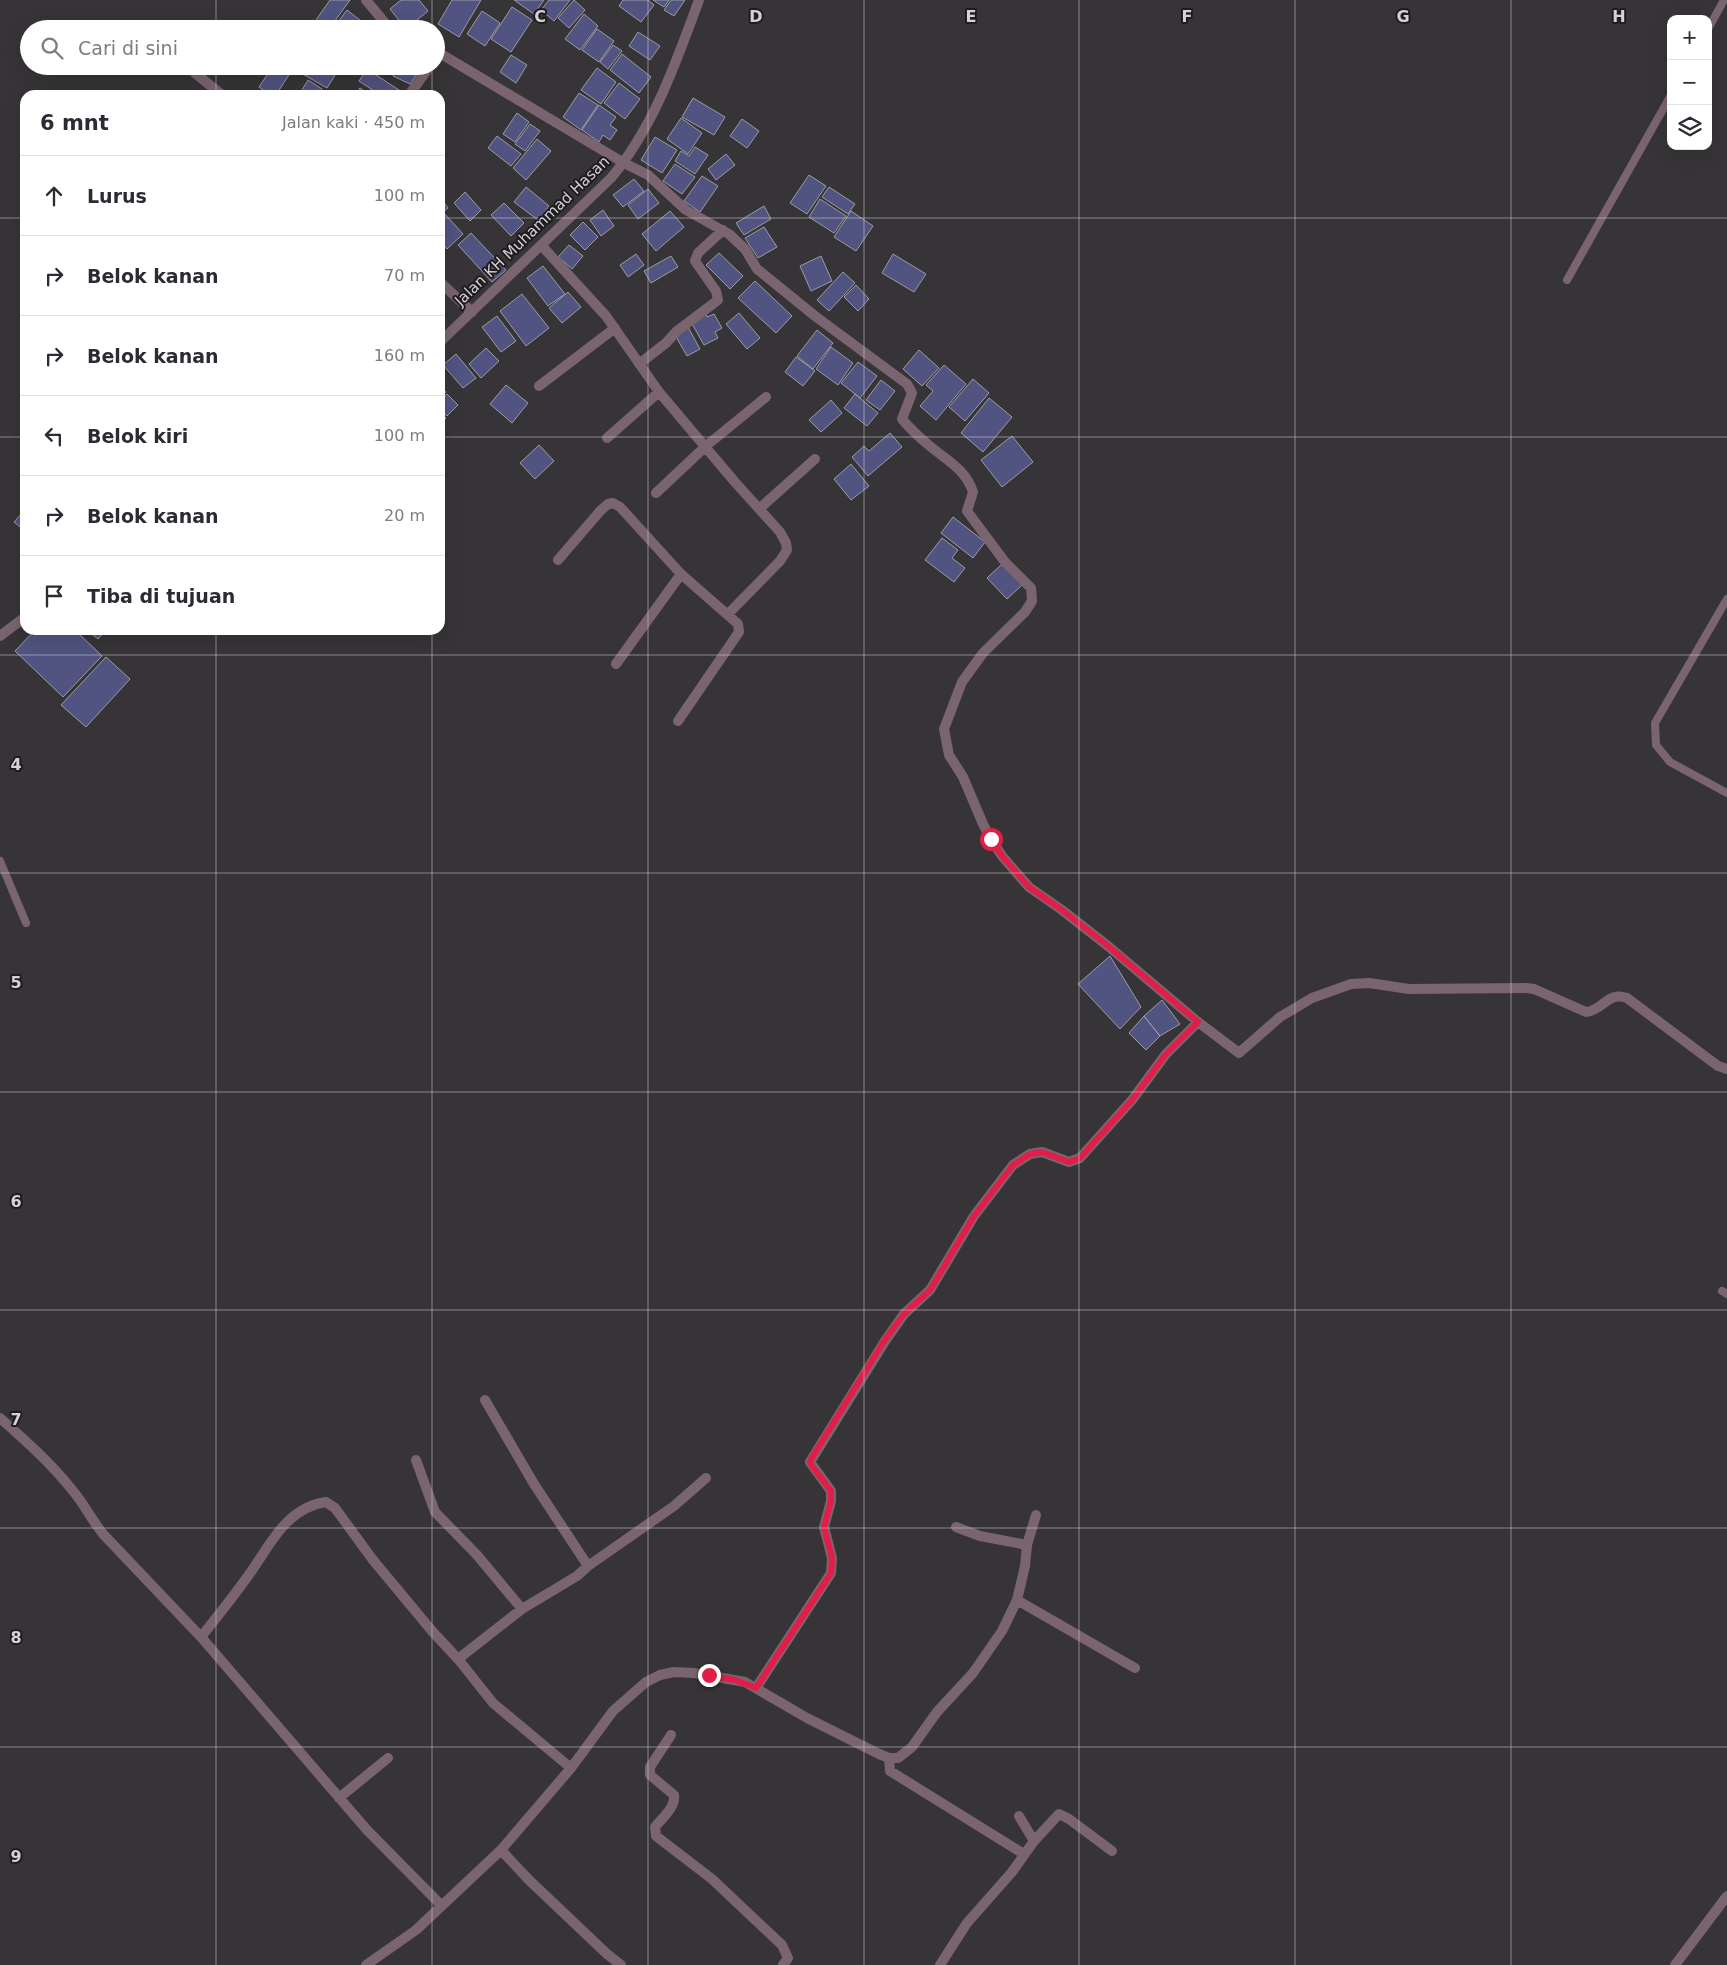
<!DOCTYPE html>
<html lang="id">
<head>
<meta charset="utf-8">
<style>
	body { margin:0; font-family:"DejaVu Sans",sans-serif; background:#f2f2f3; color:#2b2b33 }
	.controls { position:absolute; right:15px; top:15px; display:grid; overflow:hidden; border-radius:10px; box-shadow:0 5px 20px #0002 }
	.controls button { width:45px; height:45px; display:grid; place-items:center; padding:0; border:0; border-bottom:1px solid #e1e1e2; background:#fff; color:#2b2b33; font:25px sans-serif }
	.stop { position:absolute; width:15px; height:15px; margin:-11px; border:4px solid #e11d48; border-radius:50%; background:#fff }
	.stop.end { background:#e11d48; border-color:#fff; box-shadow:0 1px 5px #0008 }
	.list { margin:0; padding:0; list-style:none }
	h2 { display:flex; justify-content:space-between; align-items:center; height:65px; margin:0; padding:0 20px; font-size:21px }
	h2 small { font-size:16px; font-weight:400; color:#7c7c81 }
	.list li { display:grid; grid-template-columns:32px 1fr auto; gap:15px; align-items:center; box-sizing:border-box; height:80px; padding:0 20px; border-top:1px solid #e1e1e2 }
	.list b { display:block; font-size:19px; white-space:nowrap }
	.list em { font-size:16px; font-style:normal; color:#7c7c81 }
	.icon { flex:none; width:28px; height:28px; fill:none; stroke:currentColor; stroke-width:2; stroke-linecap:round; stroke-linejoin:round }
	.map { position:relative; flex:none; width:1727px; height:1965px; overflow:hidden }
	.search { position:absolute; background:#fff; box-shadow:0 5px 20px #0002; left:20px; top:20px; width:425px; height:55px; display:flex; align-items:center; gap:12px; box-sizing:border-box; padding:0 18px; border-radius:28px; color:#7c7c81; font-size:19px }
	.panel { position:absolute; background:#fff; box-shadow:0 5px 20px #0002; left:20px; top:90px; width:425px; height:545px; border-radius:15px }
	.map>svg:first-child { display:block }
	.building { fill:#515380; stroke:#9c9ca1 }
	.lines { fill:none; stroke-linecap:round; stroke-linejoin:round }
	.lane { stroke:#7a646f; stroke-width:8 }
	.street { stroke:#7a646f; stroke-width:10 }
	.route { stroke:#e11d48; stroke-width:6 }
	.grid { fill:none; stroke:#d4d2d5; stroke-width:1; stroke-opacity:0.55 }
	.labels { text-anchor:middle; stroke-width:4; stroke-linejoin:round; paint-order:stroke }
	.street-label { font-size:15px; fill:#d4d2d5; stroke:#1e1c1e }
	.grid-label { font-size:16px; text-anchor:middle; font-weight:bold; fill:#d4d2d5; stroke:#1e1c1e; stroke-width:4; stroke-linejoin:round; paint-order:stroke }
</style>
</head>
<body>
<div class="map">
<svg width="1727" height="1965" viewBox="0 0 1727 1965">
	<rect width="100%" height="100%" fill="#373438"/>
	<path class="building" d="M 330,0 L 350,0 L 329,29 L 316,20 Z
		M 401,0 L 419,0 L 428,11 L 406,29 L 390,9 Z
		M 452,0 L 481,0 L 459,37 L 438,24 Z
		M 514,0 L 544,0 L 534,14 Z
		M 549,0 L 570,0 L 554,21 L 541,10 Z
		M 574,0 L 585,10 L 569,28 L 558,18 Z
		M 623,0 L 648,0 L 654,5 L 641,22 L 619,6 Z
		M 653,0 L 669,0 L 664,7 Z
		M 671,0 L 685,0 L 674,16 L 664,10 Z
		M 512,7 L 532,20 L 511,52 L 491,39 Z
		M 347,10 L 365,24 L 362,29 L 334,27 Z
		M 482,11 L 500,23 L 485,46 L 467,34 Z
		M 584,14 L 598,26 L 580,50 L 565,39 Z
		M 312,20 L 326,29 L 306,29 Z
		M 597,29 L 614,41 L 599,62 L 582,50 Z
		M 638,32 L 660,46 L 650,60 L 629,46 Z
		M 613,45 L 622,51 L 608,69 L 600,62 Z
		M 622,54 L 651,77 L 639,93 L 610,70 Z
		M 511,55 L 527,65 L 516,83 L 500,72 Z
		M 273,66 L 286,66 L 292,70 L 276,95 L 270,95 L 259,87 Z
		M 305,66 L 327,66 L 337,72 L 327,88 L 301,73 Z
		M 365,66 L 378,66 L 374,72 Z
		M 398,66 L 414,66 L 420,70 L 410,84 L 393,76 Z
		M 597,68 L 616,82 L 601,104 L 581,90 Z
		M 367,69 L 402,92 L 400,95 L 380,95 L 359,81 Z
		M 308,80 L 322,89 L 319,95 L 299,95 Z
		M 619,83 L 640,99 L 625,119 L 604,103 Z
		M 360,88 L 370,95 L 355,95 Z
		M 579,93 L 598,105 L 581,130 L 563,117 Z
		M 693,98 L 725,117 L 714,135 L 682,117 Z
		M 599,105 L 616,117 L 610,125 L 617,130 L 610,140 L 603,135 L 599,142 L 582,130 Z
		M 517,113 L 529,122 L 515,142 L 503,134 Z
		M 681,118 L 702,133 L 688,154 L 667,139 Z
		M 742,119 L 759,131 L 747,148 L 730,136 Z
		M 530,124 L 540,131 L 525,151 L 515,144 Z
		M 497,136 L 521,154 L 511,166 L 488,148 Z
		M 655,137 L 677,150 L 662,173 L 641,160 Z
		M 537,139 L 551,151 L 526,180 L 513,168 Z
		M 695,147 L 708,155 L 695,174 L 675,161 L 681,151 L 689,156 Z
		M 726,154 L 735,165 L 716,180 L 708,169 Z
		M 675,164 L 695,177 L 682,194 L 663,181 Z
		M 809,175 L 826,186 L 807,214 L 790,203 Z
		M 702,176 L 718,186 L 700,212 L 684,201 Z
		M 634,179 L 644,191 L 623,207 L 613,195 Z
		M 526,187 L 549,206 L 538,220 L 514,202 Z
		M 829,187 L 855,204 L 848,214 L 822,197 Z
		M 648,189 L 659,203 L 638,219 L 628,205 Z
		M 465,192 L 481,210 L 470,221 L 454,203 Z
		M 820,199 L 846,216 L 834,233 L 809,217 Z
		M 442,200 L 448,208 L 443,212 L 463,234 L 447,249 L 440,241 L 440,202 Z
		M 504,203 L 524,223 L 511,236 L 491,215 Z
		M 764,206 L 771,219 L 744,235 L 736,223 Z
		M 603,210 L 614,226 L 601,236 L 590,220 Z
		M 670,211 L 684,227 L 656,251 L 642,234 Z
		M 851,211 L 873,226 L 856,251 L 834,237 Z
		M 583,222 L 598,237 L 585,250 L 570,235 Z
		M 764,227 L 777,247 L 758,258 L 745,238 Z
		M 471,233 L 506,270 L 492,282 L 458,245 Z
		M 569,245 L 583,256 L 572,269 L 558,257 Z
		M 719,253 L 743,276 L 730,289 L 706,265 Z
		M 636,254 L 644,265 L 628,277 L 620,265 Z
		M 893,254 L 926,274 L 914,292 L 882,273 Z
		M 671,256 L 678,267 L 651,283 L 644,271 Z
		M 821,256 L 832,281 L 811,291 L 800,266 Z
		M 543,266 L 565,294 L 548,306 L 527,278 Z
		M 843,272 L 855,283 L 829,311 L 817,300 Z
		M 755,281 L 792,316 L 776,333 L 738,298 Z
		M 856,285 L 869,299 L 858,311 L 844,297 Z
		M 568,292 L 581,307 L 562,323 L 549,308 Z
		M 522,294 L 549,328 L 526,346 L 500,311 Z
		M 739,313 L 760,338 L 747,349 L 726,324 Z
		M 706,314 L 707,317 L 714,314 L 722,328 L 715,332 L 718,338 L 704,345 L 691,322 Z
		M 497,316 L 516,341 L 501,352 L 482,327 Z
		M 688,327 L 700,349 L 687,356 L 675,335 Z
		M 817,330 L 833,343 L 813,369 L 797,356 Z
		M 831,347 L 853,363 L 838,385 L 816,369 Z
		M 486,348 L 499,361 L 481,378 L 469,364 Z
		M 919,350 L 939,368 L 922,386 L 903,369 Z
		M 456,354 L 476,378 L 463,388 L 443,365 Z
		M 796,357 L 815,371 L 803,386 L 785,372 Z
		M 858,362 L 877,376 L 860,398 L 841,383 Z
		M 944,365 L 966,384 L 936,420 L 920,406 L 933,391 L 926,385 Z
		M 973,379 L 989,393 L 965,421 L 949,407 Z
		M 881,380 L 895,391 L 880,410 L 866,400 Z
		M 506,385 L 528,403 L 512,423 L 490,404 Z
		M 440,386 L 446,392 L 440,398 Z
		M 447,394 L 458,405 L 447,416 L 440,409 L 440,401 Z
		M 855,394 L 878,413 L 867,426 L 844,408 Z
		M 989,398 L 1012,417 L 983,452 L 961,433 Z
		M 831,400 L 842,413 L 821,432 L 809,420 Z
		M 440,412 L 446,418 L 440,425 Z
		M 890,433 L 902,447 L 868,476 L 852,457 L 864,446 L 869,451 Z
		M 1012,436 L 1033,462 L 1002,487 L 981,460 Z
		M 539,445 L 554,461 L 535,479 L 520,463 Z
		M 851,464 L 869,486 L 851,500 L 834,479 Z
		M 25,510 L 25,531 L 14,522 Z
		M 953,517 L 985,542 L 973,558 L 941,533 Z
		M 942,538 L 958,550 L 952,558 L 965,568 L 954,582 L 925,560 Z
		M 1002,564 L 1022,585 L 1007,599 L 987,578 Z
		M 35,630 L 75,630 L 102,656 L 63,697 L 15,651 Z
		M 87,630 L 106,630 L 98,639 Z
		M 106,657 L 130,679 L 86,727 L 61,705 Z
		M 1110,956 L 1141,1007 L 1120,1029 L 1078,984 Z
		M 1162,1000 L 1180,1024 L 1160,1036 L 1144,1016 Z
		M 1144,1016 L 1160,1036 L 1146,1050 L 1129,1033 Z"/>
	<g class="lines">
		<path class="lane" d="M 1708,29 L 1724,0
			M 1567,280 L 1671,95
			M 1727,599 L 1655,723 L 1656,745 L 1670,762 L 1727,793
			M 0,861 L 26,923
			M 1722,1291 L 1727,1294"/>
		<path class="street" d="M 366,0 L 390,29
			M 436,51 L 624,163 L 648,175 L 686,210 L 729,234 L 745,249 L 757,269 L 815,316 L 907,384 L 912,393 L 902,419 C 911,430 920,438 931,447 C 948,461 966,470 973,492 L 967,511 L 1005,562 L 1031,588 L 1032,601 L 1025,612 L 983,653 L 962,682 L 944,729 L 949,755 L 963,777 L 983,824 L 991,839 L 1002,856 L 1029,887 L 1062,910 L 1108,946 L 1198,1022
			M 195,73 L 222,95
			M 409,95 L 430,66
			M 541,245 L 606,316 L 659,392 L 734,481 L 780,532 L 786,543 L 787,550 L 780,561 L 728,614
			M 440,282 L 472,312
			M 440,342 L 611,178 C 654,127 676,62 699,0
			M 639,364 L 666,343 L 677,331 L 718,300 L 716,291 L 695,261 L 698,253 L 723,230
			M 539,386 L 615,328
			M 607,438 L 659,392
			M 656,493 L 706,446 L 766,397
			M 759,509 L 815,459
			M 558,560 L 601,510 L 608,504 L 613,503 L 620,507 L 681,574 L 738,624 L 739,632 L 678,721
			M 0,636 L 25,617
			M 616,664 L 681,574
			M 0,1418 C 26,1441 51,1463 73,1491 C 85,1505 92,1521 104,1535 L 201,1637 L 367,1830 L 442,1906
			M 416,1460 L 435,1512 L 477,1555 L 522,1609
			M 956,1527 L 980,1536 L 1027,1545
			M 588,1566 L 674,1506 L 706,1478
			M 1017,1600 L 1135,1668
			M 201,1637 C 217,1617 233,1597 248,1576 C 270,1546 285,1508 326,1502 L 335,1508 L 373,1560 L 432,1631 L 458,1659 L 493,1703 L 571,1768
			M 458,1659 L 522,1609 L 577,1576 L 588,1566 L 534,1484 L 485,1400
			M 756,1688 L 831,1573 L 832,1558 L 824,1527 L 831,1501 L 831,1491 L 810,1462 L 885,1341 L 904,1314 L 930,1290 L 974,1216 L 1013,1165 L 1030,1154 L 1042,1152 L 1069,1162 L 1080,1158 L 1132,1100 L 1166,1054 L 1198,1022 L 1239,1053 L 1280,1017 L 1312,998 L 1351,984 L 1369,983 L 1409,989 L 1526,988 L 1534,989 L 1586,1012 C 1604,1010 1607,991 1627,998 L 1718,1066 L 1727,1069
			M 671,1735 L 650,1767 L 650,1775 L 674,1795 C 676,1807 662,1818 655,1827 L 656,1836 L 712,1879 L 782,1945 L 788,1958 L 783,1965
			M 889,1758 L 890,1771 L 1024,1854
			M 339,1798 L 388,1758
			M 1034,1841 L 1059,1814 L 1069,1819 L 1112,1851
			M 501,1850 L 529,1880 L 607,1954 L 621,1965
			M 366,1965 L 416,1930 L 501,1850 L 571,1768 L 613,1711 L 646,1682 L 660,1675 L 674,1672 L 694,1673 L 745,1682 L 807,1718 L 879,1754 L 889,1758 L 898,1758 L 912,1747 L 937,1712 L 973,1673 L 1002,1631 L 1017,1600 L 1025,1566 L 1027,1545 L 1036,1515
			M 940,1965 L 967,1923 L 1012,1872 L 1034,1841 L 1019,1816
			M 1675,1965 L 1727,1896"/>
	</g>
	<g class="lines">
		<path class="route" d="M 709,1675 L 735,1680 L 756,1688 L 831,1573 L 832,1558 L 824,1527 L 831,1501 L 831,1491 L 812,1466 L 810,1462 L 811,1459 L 884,1341 L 904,1314 L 930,1290 L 974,1216 L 1013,1165 L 1030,1154 L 1042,1152 L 1069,1162 L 1080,1158 L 1132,1100 L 1166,1054 L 1198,1022 L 1108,946 L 1062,910 L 1029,887 L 1002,856 L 991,839"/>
	</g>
	<path class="grid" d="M 216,0 L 216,29M 432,0 L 432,29M 648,0 L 648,1965M 864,0 L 864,1965M 1079,0 L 1079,1965M 1295,0 L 1295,1965M 1511,0 L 1511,1965M 216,66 L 216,95M 432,66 L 432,95M 0,218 L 25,218M 440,218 L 1727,218M 0,437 L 25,437M 440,437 L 1727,437M 216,630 L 216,1965M 432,630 L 432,1965M 0,655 L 1727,655M 0,873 L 1727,873M 0,1092 L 1727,1092M 0,1310 L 1727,1310M 0,1528 L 1727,1528M 0,1747 L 1727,1747"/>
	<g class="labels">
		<g class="street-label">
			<text transform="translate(532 231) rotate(-44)" y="5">Jalan KH Muhammad Hasan</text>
		</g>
	</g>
	<g class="grid-label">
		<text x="540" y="22">C</text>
		<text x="756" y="22">D</text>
		<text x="971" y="22">E</text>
		<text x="1187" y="22">F</text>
		<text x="1403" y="22">G</text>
		<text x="1619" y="22">H</text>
		<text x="16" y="770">4</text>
		<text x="16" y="988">5</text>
		<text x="16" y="1207">6</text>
		<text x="16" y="1425">7</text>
		<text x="16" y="1643">8</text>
		<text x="16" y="1862">9</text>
	</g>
</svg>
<div class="controls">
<button>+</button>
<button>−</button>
<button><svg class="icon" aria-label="layers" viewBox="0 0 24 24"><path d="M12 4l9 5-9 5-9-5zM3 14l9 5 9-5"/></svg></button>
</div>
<div class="stop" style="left:991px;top:839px"></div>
<div class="stop end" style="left:709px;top:1675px"></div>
<div class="search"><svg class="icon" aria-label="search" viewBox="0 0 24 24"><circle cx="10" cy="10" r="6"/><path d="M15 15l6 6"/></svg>Cari di sini</div>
<section class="panel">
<h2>6 mnt<small>Jalan kaki · 450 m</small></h2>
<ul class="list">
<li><svg class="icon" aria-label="ahead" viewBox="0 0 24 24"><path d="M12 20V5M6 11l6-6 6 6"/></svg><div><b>Lurus</b></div><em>100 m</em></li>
<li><svg class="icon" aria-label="right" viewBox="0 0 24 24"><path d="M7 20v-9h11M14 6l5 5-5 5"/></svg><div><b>Belok kanan</b></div><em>70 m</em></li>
<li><svg class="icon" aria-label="right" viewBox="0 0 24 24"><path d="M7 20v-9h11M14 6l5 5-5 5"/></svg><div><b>Belok kanan</b></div><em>160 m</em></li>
<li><svg class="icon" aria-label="left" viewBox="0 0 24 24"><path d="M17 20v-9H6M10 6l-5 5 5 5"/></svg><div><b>Belok kiri</b></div><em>100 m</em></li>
<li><svg class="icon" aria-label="right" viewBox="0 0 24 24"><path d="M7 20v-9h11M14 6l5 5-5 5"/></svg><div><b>Belok kanan</b></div><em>20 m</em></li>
<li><svg class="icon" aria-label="arrive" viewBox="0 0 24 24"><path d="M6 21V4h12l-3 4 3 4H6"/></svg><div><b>Tiba di tujuan</b></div></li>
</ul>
</section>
</div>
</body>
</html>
